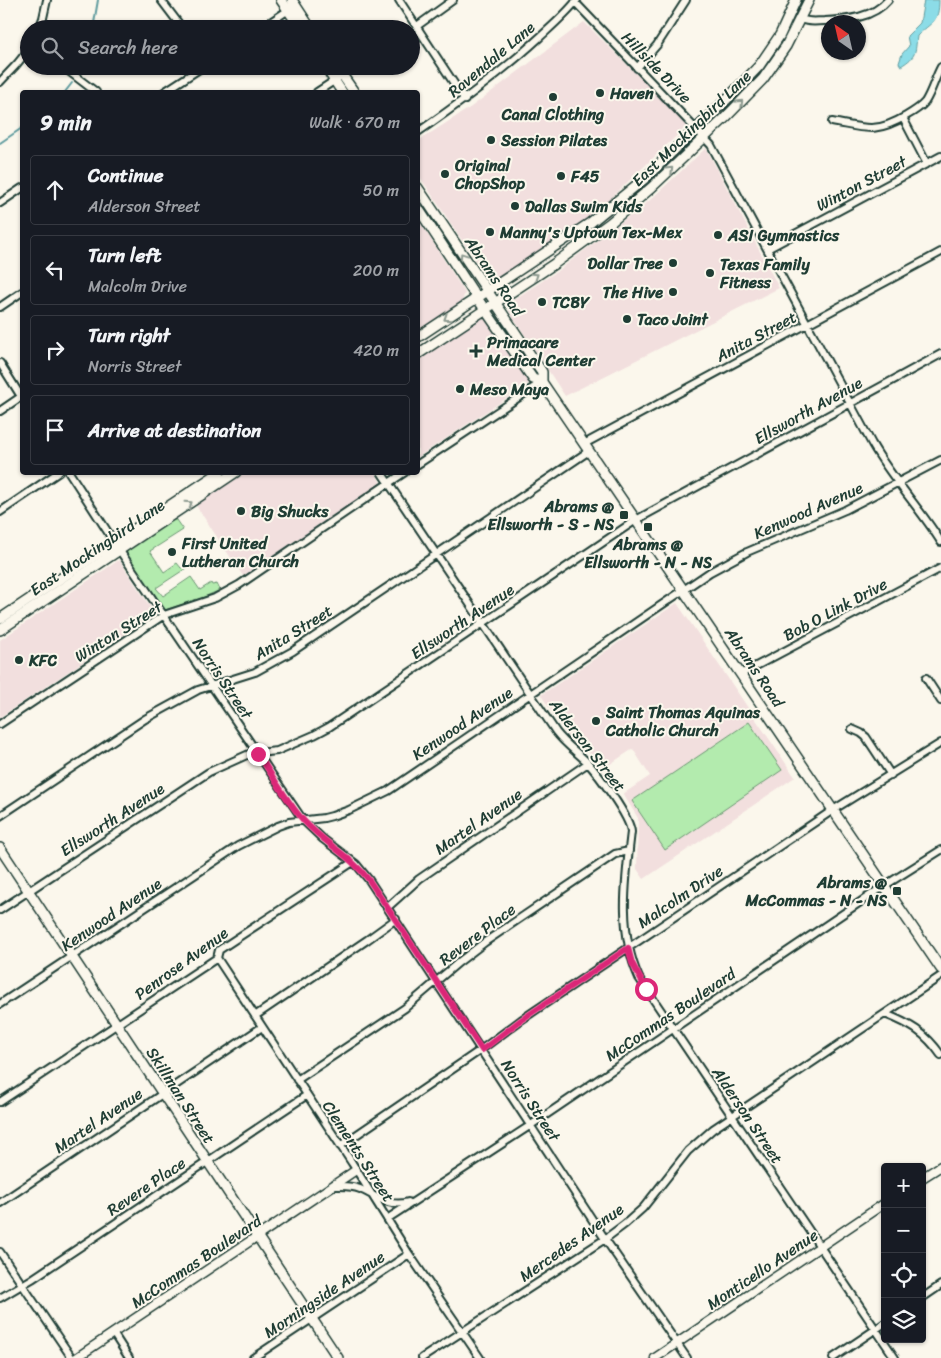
<!DOCTYPE html>
<html lang="en">
<head>
<meta charset="utf-8">
<style>
	body { margin:0; font-family:Sriracha,sans-serif; background:#242831; color:#f1f3f6 }
	.controls { position:absolute; right:15px; bottom:15px; display:grid; overflow:hidden; border-radius:5px; box-shadow:0 1px 4px #0004 }
	.controls button { width:45px; height:45px; display:grid; place-items:center; padding:0; border:0; border-bottom:1px solid #363941; background:#171b24; color:#f1f3f6; font:25px sans-serif }
	.compass { position:absolute; left:821px; top:15px; width:45px; height:45px; border-radius:50%; background:#171b24; box-shadow:0 1px 4px #0004; rotate:326deg }
	.stop { position:absolute; width:15px; height:15px; margin:-11px; border:4px solid #db2777; border-radius:50%; background:#fff }
	.stop.end { background:#db2777; border-color:#fff; box-shadow:0 1px 5px #0008 }
	.list { margin:0; padding:0; list-style:none }
	h2 { display:flex; justify-content:space-between; align-items:center; height:65px; margin:0; padding:0 20px; font-size:21px }
	h2 small { font-size:16px; font-weight:400; color:#9ea1a6 }
	.list li { display:grid; grid-template-columns:32px 1fr auto; gap:15px; align-items:center; box-sizing:border-box; height:70px; margin:0 10px 10px; padding:0 10px; border:1px solid #363941; border-radius:5px }
	.list b { display:block; font-size:19px; white-space:nowrap }
	.list p { margin:0; font-size:16px; white-space:nowrap; color:#9ea1a6 }
	.list em { font-size:16px; font-style:normal; color:#9ea1a6 }
	.icon { flex:none; width:28px; height:28px; fill:none; stroke:currentColor; stroke-width:2; stroke-linecap:round; stroke-linejoin:round }
	.map { position:relative; flex:none; width:941px; height:1358px; overflow:hidden }
	.search { position:absolute; background:#171b24; box-shadow:0 1px 4px #0004; left:20px; top:20px; width:400px; height:55px; display:flex; align-items:center; gap:12px; box-sizing:border-box; padding:0 18px; border-radius:28px; color:#9ea1a6; font-size:19px }
	.panel { position:absolute; background:#171b24; box-shadow:0 1px 4px #0004; left:20px; top:90px; width:400px; height:385px; border-radius:5px }
	.map>svg:first-child { display:block }
	.built { fill:#f2dfde }
	.green { fill:#b3ebae; stroke:#699471 }
	.water { fill:#8cdce7; stroke:#609c9f }
	.lines { fill:none; stroke-linecap:round; stroke-linejoin:round }
	.stream { stroke:#609c9f; stroke-width:2 }
	.minor-casing { stroke:#1f3d34; stroke-width:10 }
	.tertiary-casing { stroke:#1f3d34; stroke-width:11 }
	.secondary-casing { stroke:#1f3d34; stroke-width:12 }
	.minor { stroke:#fbf7ec; stroke-width:6 }
	.tertiary { stroke:#fbf7ec; stroke-width:8 }
	.secondary { stroke:#fbf7ec; stroke-width:9 }
	.oneway { stroke:#8d9a90 }
	.route { stroke:#db2777; stroke-width:6 }
	.poi-dot { fill:#1f3d34; stroke:#fbf7ec; stroke-width:2 }
	.labels { text-anchor:middle; stroke-width:4; stroke-linejoin:round; paint-order:stroke }
	.street-label { font-size:16px; fill:#1f3d34; stroke:#fbf7ec }
	.poi-label { font-size:16px; font-weight:bold; fill:#1f3d34; stroke:#fbf7ec; text-anchor:start }
</style>
</head>
<body>
<div class="map">
<svg width="941" height="1358" viewBox="0 0 941 1358">
	<rect width="100%" height="100%" fill="#fbf7ec"/>
	<filter id="ink" filterUnits="userSpaceOnUse"><feTurbulence type="fractalNoise" baseFrequency=".02" numOctaves="2"/><feDisplacementMap in="SourceGraphic" scale="10" xChannelSelector="R" yChannelSelector="G"/><feConvolveMatrix kernelMatrix="1 2 1 2 8 2 1 2 1" color-interpolation-filters="sRGB"/></filter>
	<g filter="url(#ink)">
		<path class="built" d="M 584,22 L 688,125 L 594,214 L 491,284 L 418,174 L 418,141 L 471,107 Z
			M 706,148 L 779,288 L 565,396 L 509,311 L 510,302 L 559,270 L 650,200 Z
			M 418,219 L 465,293 L 462,301 L 418,331 Z
			M 484,315 L 529,383 L 418,457 L 418,359 Z
			M 244,473 L 375,473 L 381,483 L 243,576 L 195,504 Z
			M 119,560 L 155,614 L 0,717 L 0,640 Z
			M 677,603 L 795,777 L 644,879 L 637,869 L 638,818 L 623,794 L 650,776 L 633,749 L 601,770 L 587,750 L 573,742 L 567,736 L 541,695 Z"/>
		<path class="green" d="M 172,520 L 176,520 L 183,530 L 150,551 L 164,572 L 177,563 L 181,568 L 184,566 L 185,569 L 156,588 L 163,596 L 191,577 L 200,590 L 211,583 L 212,585 L 217,584 L 220,590 L 202,598 L 165,610 L 163,609 L 126,557 L 126,554 L 128,550 Z
			M 749,722 L 782,770 L 665,850 L 632,801 Z"/>
		<path class="water" d="M 924,0 L 939,0 C 939,23 932,21 917,36 C 915,53 917,56 901,66 L 899,63 L 902,54 L 909,46 L 907,36 L 920,23 Z"/>
		<g class="lines">
			<path class="stream" d="M 93,29 L 98,0
				M 78,74 L 83,66
				M 65,92 L 72,83
				M 0,143 L 22,128"/>
			<g class="minor-casing">
				<path id="minor" d="M 161,0 L 183,29
					M 399,0 L 465,100
					M 575,2 L 711,145 L 872,444 C 892,479 920,508 941,542
					M 801,19 C 809,23 816,21 825,21 C 847,20 873,18 888,0
					M 417,26 L 453,0
					M 39,29 L 43,18 L 47,0
					M 260,29 L 290,9
					M 62,66 L 96,92
					M 637,68 L 657,45 L 686,0
					M 0,82 L 17,64 L 29,49
					M 164,92 L 204,66
					M 317,92 L 337,79
					M 903,118 L 927,164
					M 832,122 C 865,128 875,134 906,116 C 913,112 920,108 925,102 C 932,91 935,78 941,67
					M 418,132 C 460,103 501,73 539,38 C 552,26 566,14 577,0
					M 0,203 L 22,188
					M 767,249 L 941,156
					M 0,307 L 22,292
					M 0,363 L 22,398
					M 0,411 L 22,396
					M 584,444 L 941,252
					M 418,464 L 542,382
					M 69,472 L 124,557 L 303,820 L 323,839 L 356,864 L 369,880 L 605,1239 L 687,1358
					M 381,472 L 556,732 C 565,744 577,752 587,762 C 598,774 630,817 631,832 C 625,882 618,931 639,978 L 895,1358
					M 0,512 L 59,472
					M 741,674 L 941,568
					M 926,678 L 941,701
					M 0,724 L 164,615 L 215,598 L 239,585 L 405,472
					M 852,729 L 861,733 L 866,737 L 891,775
					M 0,816 L 145,719 L 198,690 L 255,672 L 293,651 L 589,451
					M 388,907 L 419,879 L 588,763
					M 0,910 L 209,772 L 249,754 L 277,751 L 314,735 L 329,727 L 636,520 L 941,354
					M 217,958 L 352,1163 L 409,1254 L 480,1358
					M 0,1004 L 238,846 L 278,826 L 289,822 L 324,818 L 332,816 L 349,810 L 388,791 L 710,572 L 747,552 L 845,510 L 941,460
					M 885,1014 C 910,1024 925,1032 941,1055
					M 255,1016 L 367,940 L 396,919
					M 297,1080 L 405,1008 L 459,962 L 485,942 L 615,854 L 629,851
					M 0,1102 L 217,958 L 219,950 L 353,862
					M 340,1146 L 482,1049 L 521,1020 L 833,810 L 941,743
					M 333,1186 C 342,1186 351,1185 360,1189 C 376,1196 390,1208 408,1202
					M 0,1203 L 262,1027
					M 387,1219 L 531,1125 L 884,886 L 941,850
					M 0,1252 L 72,1358
					M 0,1298 L 32,1279 L 307,1095
					M 922,1298 L 941,1285
					M 113,1333 L 129,1358
					M 253,1358 L 409,1254
					M 422,1358 L 605,1239 L 625,1224 L 643,1208 L 688,1151 L 713,1129 L 941,976
					M 833,1358 L 885,1323"/>
			</g>
			<g class="tertiary-casing">
				<path id="tertiary" d="M 922,1178 L 941,1166
					M 76,1358 L 356,1170
					M 655,1358 L 885,1203"/>
			</g>
			<g class="secondary-casing">
				<path id="secondary" d="M 281,0 L 301,29
					M 292,0 L 311,29
					M 325,66 L 342,92
					M 336,66 L 354,92
					M 418,188 L 542,372 L 542,382 L 941,969
					M 418,208 L 477,298 L 533,379 L 542,382
					M 418,337 L 590,223 L 644,179 L 725,101 L 759,66 L 780,35 L 796,0
					M 418,354 L 554,264 L 610,223 L 651,188 L 725,118 L 763,79 L 786,46 L 809,0
					M 0,619 L 220,472
					M 0,630 L 236,472
					M 0,848 L 338,1358"/>
			</g>
			<use href="#minor" class="minor"/>
			<use href="#tertiary" class="tertiary"/>
			<use href="#secondary" class="secondary"/>
		</g>
		<defs><path id="oneway-chevron" d="M-2-3.5L2.5 0L-2 3.5" fill="none" stroke-width="1.6" stroke-linecap="round" stroke-linejoin="round" transform="scale(1.25)"/></defs>
		<g class="oneway">
			<use href="#oneway-chevron" transform="translate(740 103) rotate(-45)"/>
			<use href="#oneway-chevron" transform="translate(670 170) rotate(-44)"/>
			<use href="#oneway-chevron" transform="translate(463 256) rotate(-124)"/>
			<use href="#oneway-chevron" transform="translate(535 276) rotate(-33)"/>
			<use href="#oneway-chevron" transform="translate(447 318) rotate(147)"/>
			<use href="#oneway-chevron" transform="translate(189 504) rotate(-34)"/>
		</g>
	</g>
	<g class="lines" filter="url(#ink)">
		<path class="route" d="M 258,754 C 273,776 286,801 304,821 C 324,843 351,856 369,880 L 482,1050 L 521,1020 L 628,948 L 632,963 L 646,989"/>
	</g>
	<g class="poi-dot">
		<circle cx="600" cy="93" r="5"/>
		<circle cx="553" cy="97" r="5"/>
		<circle cx="491" cy="140" r="5"/>
		<circle cx="445" cy="174" r="5"/>
		<circle cx="561" cy="176" r="5"/>
		<circle cx="515" cy="206" r="5"/>
		<circle cx="490" cy="232" r="5"/>
		<circle cx="718" cy="235" r="5"/>
		<circle cx="673" cy="263" r="5"/>
		<circle cx="710" cy="273" r="5"/>
		<circle cx="673" cy="292" r="5"/>
		<circle cx="542" cy="302" r="5"/>
		<circle cx="627" cy="319" r="5"/>
		<path d="M473.5 343.5h5v5h5v5h-5v5h-5v-5h-5v-5h5z"/>
		<circle cx="460" cy="389" r="5"/>
		<circle cx="241" cy="511" r="5"/>
		<rect x="619" y="510" width="10" height="10" rx="2.5"/>
		<rect x="643" y="522" width="10" height="10" rx="2.5"/>
		<circle cx="172" cy="552" r="5"/>
		<circle cx="19" cy="660" r="5"/>
		<circle cx="596" cy="721" r="5"/>
		<rect x="892" y="886" width="10" height="10" rx="2.5"/>
	</g>
	<g class="labels">
		<g class="street-label">
			<text transform="translate(491 59) rotate(-40)" y="6">Ravendale Lane</text>
			<text transform="translate(657 67) rotate(46)" y="6">Hillside Drive</text>
			<text transform="translate(691 128) rotate(-44)" y="6">East Mockingbird Lane</text>
			<text transform="translate(861 183) rotate(-28)" y="6">Winton Street</text>
			<text transform="translate(495 276) rotate(56)" y="6">Abrams Road</text>
			<text transform="translate(756 336) rotate(-28)" y="6">Anita Street</text>
			<text transform="translate(808 410) rotate(-29)" y="6">Ellsworth Avenue</text>
			<text transform="translate(808 510) rotate(-24)" y="6">Kenwood Avenue</text>
			<text transform="translate(97 547) rotate(-34)" y="6">East Mockingbird Lane</text>
			<text transform="translate(835 609) rotate(-28)" y="6">Bob O Link Drive</text>
			<text transform="translate(462 621) rotate(-34)" y="6">Ellsworth Avenue</text>
			<text transform="translate(118 631) rotate(-32)" y="6">Winton Street</text>
			<text transform="translate(293 632) rotate(-32)" y="6">Anita Street</text>
			<text transform="translate(755 667) rotate(56)" y="6">Abrams Road</text>
			<text transform="translate(223 678) rotate(56)" y="6">Norris Street</text>
			<text transform="translate(462 723) rotate(-34)" y="6">Kenwood Avenue</text>
			<text transform="translate(588 745) rotate(52)" y="6">Alderson Street</text>
			<text transform="translate(112 819) rotate(-33)" y="6">Ellsworth Avenue</text>
			<text transform="translate(478 821) rotate(-35)" y="6">Martel Avenue</text>
			<text transform="translate(680 896) rotate(-34)" y="6">Malcolm Drive</text>
			<text transform="translate(111 914) rotate(-34)" y="6">Kenwood Avenue</text>
			<text transform="translate(477 934) rotate(-37)" y="6">Revere Place</text>
			<text transform="translate(181 963) rotate(-36)" y="6">Penrose Avenue</text>
			<text transform="translate(670 1014) rotate(-34)" y="6">McCommas Boulevard</text>
			<text transform="translate(181 1095) rotate(57)" y="6">Skillman Street</text>
			<text transform="translate(531 1100) rotate(57)" y="6">Norris Street</text>
			<text transform="translate(748 1115) rotate(56)" y="6">Alderson Street</text>
			<text transform="translate(98 1120) rotate(-34)" y="6">Martel Avenue</text>
			<text transform="translate(359 1151) rotate(57)" y="6">Clements Street</text>
			<text transform="translate(146 1186) rotate(-34)" y="6">Revere Place</text>
			<text transform="translate(571 1242) rotate(-35)" y="6">Mercedes Avenue</text>
			<text transform="translate(196 1261) rotate(-34)" y="6">McCommas Boulevard</text>
			<text transform="translate(762 1269) rotate(-34)" y="6">Monticello Avenue</text>
			<text transform="translate(324 1294) rotate(-34)" y="6">Morningside Avenue</text>
		</g>
		<g class="poi-label">
			<text x="610" y="99">Haven</text>
			<text x="553" y="120" text-anchor="middle">Canal Clothing</text>
			<text x="501" y="146">Session Pilates</text>
			<text x="455" y="171">Original<tspan x="455" dy="18">ChopShop</tspan></text>
			<text x="571" y="182">F45</text>
			<text x="525" y="212">Dallas Swim Kids</text>
			<text x="500" y="238">Manny's Uptown Tex-Mex</text>
			<text x="728" y="241">ASI Gymnastics</text>
			<text x="663" y="269" text-anchor="end">Dollar Tree</text>
			<text x="720" y="270">Texas Family<tspan x="720" dy="18">Fitness</tspan></text>
			<text x="663" y="298" text-anchor="end">The Hive</text>
			<text x="552" y="308">TCBY</text>
			<text x="637" y="325">Taco Joint</text>
			<text x="487" y="348">Primacare<tspan x="487" dy="18">Medical Center</tspan></text>
			<text x="470" y="395">Meso Maya</text>
			<text x="614" y="512" text-anchor="end">Abrams @<tspan x="614" dy="18">Ellsworth - S - NS</tspan></text>
			<text x="251" y="517">Big Shucks</text>
			<text x="182" y="549">First United<tspan x="182" dy="18">Lutheran Church</tspan></text>
			<text x="648" y="550" text-anchor="middle">Abrams @<tspan x="648" dy="18">Ellsworth - N - NS</tspan></text>
			<text x="29" y="666">KFC</text>
			<text x="606" y="718">Saint Thomas Aquinas<tspan x="606" dy="18">Catholic Church</tspan></text>
			<text x="887" y="888" text-anchor="end">Abrams @<tspan x="887" dy="18">McCommas - N - NS</tspan></text>
		</g>
	</g>
</svg>
<div class="controls">
<button>+</button>
<button>−</button>
<button><svg class="icon" aria-label="locate" viewBox="0 0 24 24"><circle cx="12" cy="12" r="6"/><path d="M12 2v4M12 18v4M2 12h4M18 12h4"/></svg></button>
<button><svg class="icon" aria-label="layers" viewBox="0 0 24 24"><path d="M12 4l9 5-9 5-9-5zM3 14l9 5 9-5"/></svg></button>
</div>
<svg class="compass" viewBox="-18 -18 36 36"><path d="M0-13l5 13h-10z" fill="#e53935"/><path d="M0 13l5-13h-10z" fill="#9ea1a6"/></svg>
<div class="stop" style="left:646px;top:989px"></div>
<div class="stop end" style="left:258px;top:754px"></div>
<div class="search"><svg class="icon" aria-label="search" viewBox="0 0 24 24"><circle cx="10" cy="10" r="6"/><path d="M15 15l6 6"/></svg>Search here</div>
<section class="panel">
<h2>9 min<small>Walk · 670 m</small></h2>
<ul class="list">
<li><svg class="icon" aria-label="ahead" viewBox="0 0 24 24"><path d="M12 20V5M6 11l6-6 6 6"/></svg><div><b>Continue</b><p>Alderson Street</p></div><em>50 m</em></li>
<li><svg class="icon" aria-label="left" viewBox="0 0 24 24"><path d="M17 20v-9H6M10 6l-5 5 5 5"/></svg><div><b>Turn left</b><p>Malcolm Drive</p></div><em>200 m</em></li>
<li><svg class="icon" aria-label="right" viewBox="0 0 24 24"><path d="M7 20v-9h11M14 6l5 5-5 5"/></svg><div><b>Turn right</b><p>Norris Street</p></div><em>420 m</em></li>
<li><svg class="icon" aria-label="arrive" viewBox="0 0 24 24"><path d="M6 21V4h12l-3 4 3 4H6"/></svg><div><b>Arrive at destination</b></div></li>
</ul>
</section>
</div>
</body>
</html>
